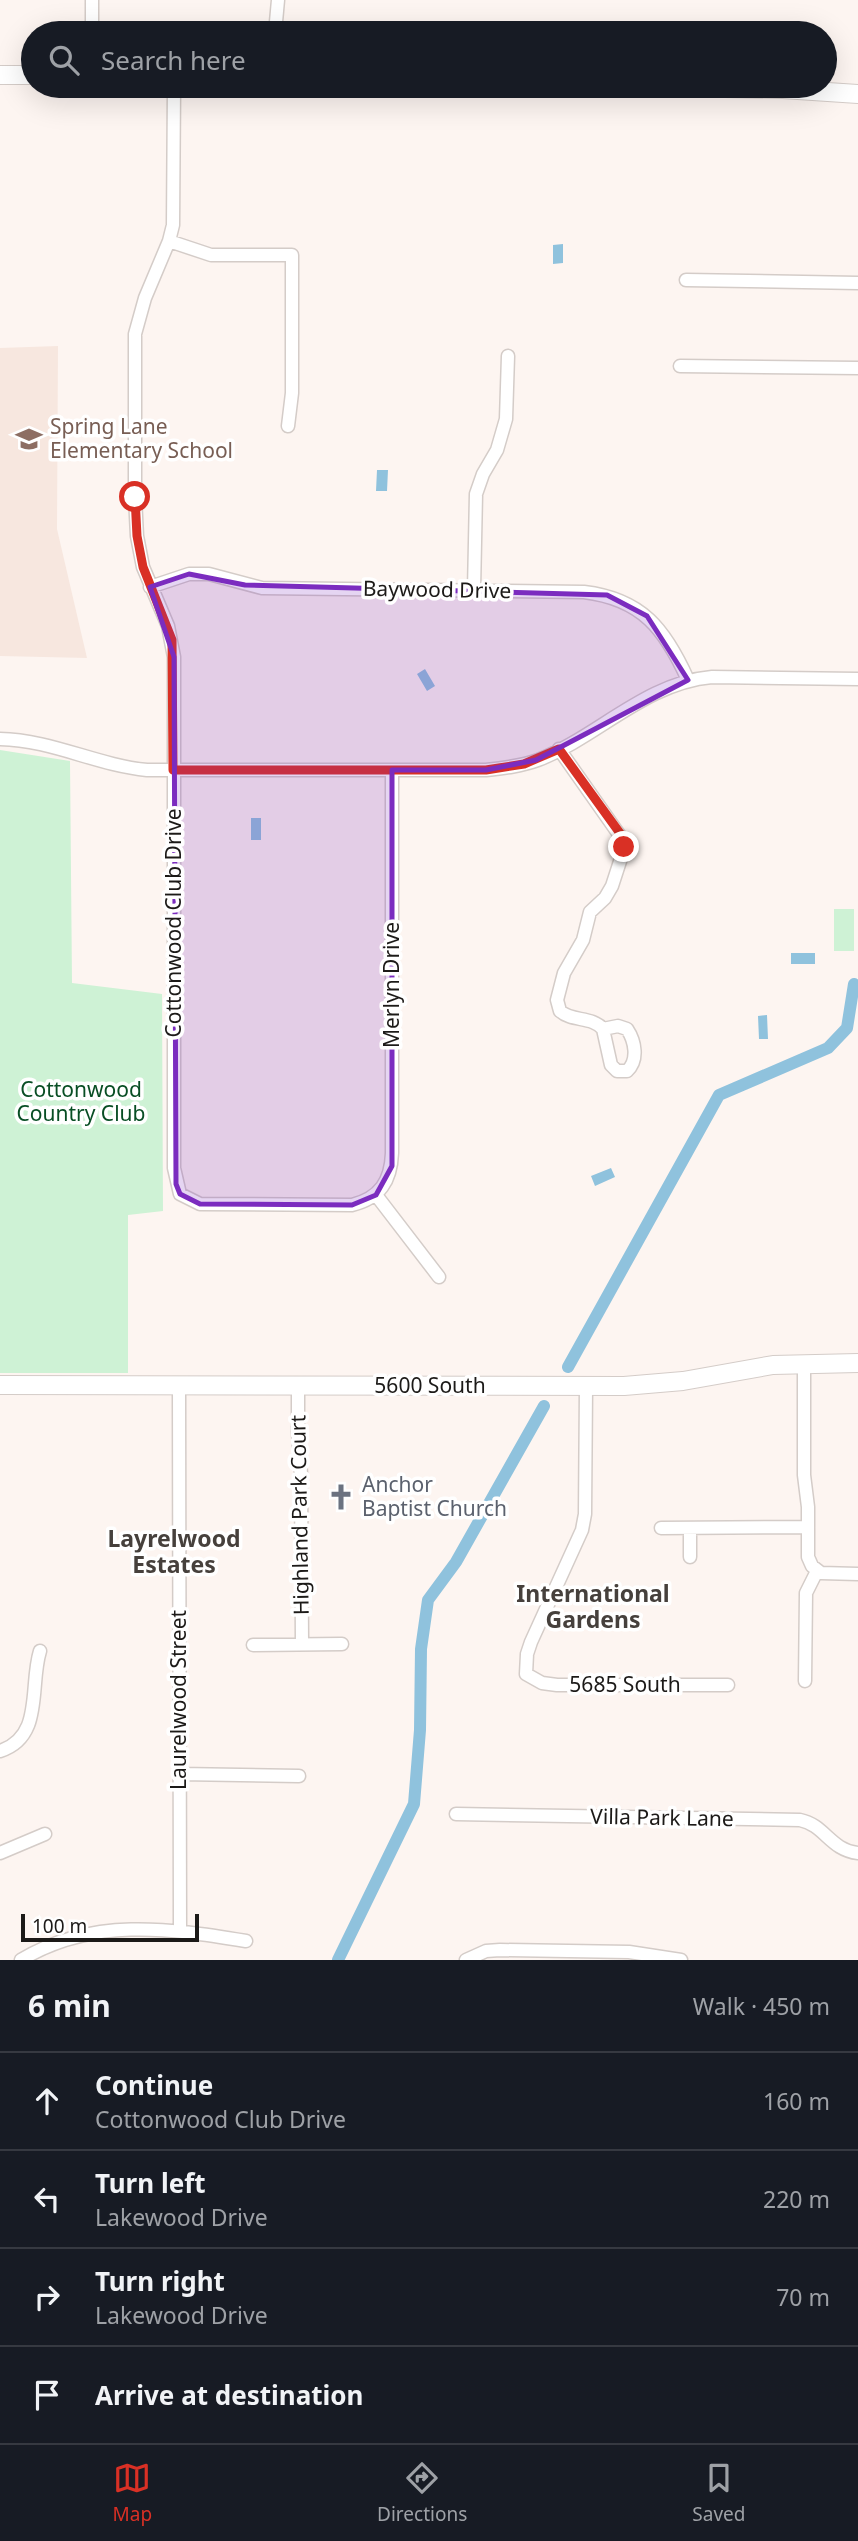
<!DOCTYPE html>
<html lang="en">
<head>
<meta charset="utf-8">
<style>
	body { margin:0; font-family:"Noto Sans",sans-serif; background:#20242c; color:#f1f3f6 }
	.scale { position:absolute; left:21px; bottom:18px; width:178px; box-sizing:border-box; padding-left:7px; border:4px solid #1c1a18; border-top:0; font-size:19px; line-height:24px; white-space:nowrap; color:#1c1a18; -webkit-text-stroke:5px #fff; paint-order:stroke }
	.stop { position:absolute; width:21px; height:21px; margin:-16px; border:5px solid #d93025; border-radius:50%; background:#fff }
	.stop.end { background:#d93025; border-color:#fff; box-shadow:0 2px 7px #0008 }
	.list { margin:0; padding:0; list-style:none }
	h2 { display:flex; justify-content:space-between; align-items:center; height:91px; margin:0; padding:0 28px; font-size:30px }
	h2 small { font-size:23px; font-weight:400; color:#9ea1a6 }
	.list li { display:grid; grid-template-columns:46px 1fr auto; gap:21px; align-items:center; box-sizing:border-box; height:98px; padding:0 28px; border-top:2px solid #363941 }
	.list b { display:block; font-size:26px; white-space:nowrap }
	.list p { margin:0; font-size:23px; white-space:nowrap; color:#9ea1a6 }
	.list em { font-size:23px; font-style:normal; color:#9ea1a6 }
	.icon { flex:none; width:38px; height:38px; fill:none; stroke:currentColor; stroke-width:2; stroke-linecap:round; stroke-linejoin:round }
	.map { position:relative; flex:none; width:858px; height:1960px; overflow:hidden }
	.search { position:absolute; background:#171b24; box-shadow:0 7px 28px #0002; left:21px; right:21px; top:21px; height:77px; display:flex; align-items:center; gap:18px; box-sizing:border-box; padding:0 24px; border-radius:38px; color:#9ea1a6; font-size:26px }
	.sheet { height:483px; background:#171b24 }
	nav { display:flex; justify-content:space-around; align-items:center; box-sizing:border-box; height:98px; border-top:2px solid #363941; background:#171b24; font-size:19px; color:#9ea1a6 }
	nav a { display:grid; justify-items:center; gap:4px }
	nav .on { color:#d93025 }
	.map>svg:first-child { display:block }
	.built { fill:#f7e7df }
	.green { fill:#cef2d5 }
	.water { fill:#8fc2dd }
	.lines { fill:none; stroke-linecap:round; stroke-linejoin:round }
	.canal { stroke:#8fc2dd; stroke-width:12 }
	.street-casing { stroke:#d4ccc8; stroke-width:15 }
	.secondary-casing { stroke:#d4ccc8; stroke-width:20 }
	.street { stroke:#fff; stroke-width:12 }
	.secondary { stroke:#fff; stroke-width:18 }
	.route { stroke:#d93025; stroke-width:9 }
	.marked { fill:#7b2cbf; fill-opacity:0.2; stroke:#7b2cbf; stroke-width:5; stroke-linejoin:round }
	.labels { text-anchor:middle; stroke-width:7; stroke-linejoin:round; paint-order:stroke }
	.education-label { font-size:21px; fill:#785e54; stroke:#fff; text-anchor:start }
	.street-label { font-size:21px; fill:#1c1a18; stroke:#fff }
	.park-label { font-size:21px; fill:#084e24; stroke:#fff }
	.worship-label { font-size:21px; fill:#5b616d; stroke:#fff; text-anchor:start }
	.neighbourhood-label { font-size:23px; font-weight:bold; fill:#46403c; stroke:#fff }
</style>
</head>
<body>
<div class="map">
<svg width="858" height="1960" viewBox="0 0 858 1960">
	<rect width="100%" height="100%" fill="#fdf5f1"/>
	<path class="built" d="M 58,346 L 57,529 L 87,658 L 0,656 L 0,348 Z"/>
	<path class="green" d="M 0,750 L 70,761 L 72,983 L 162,994 L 163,1211 L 128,1215 L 128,1373 L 0,1373 Z
		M 834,909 L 854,909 L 854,951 L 834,951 Z"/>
	<path class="water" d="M 563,244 L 563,263 L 553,264 L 553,245 Z
		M 377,470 L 388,470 L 387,491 L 376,491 Z
		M 425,669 L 435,686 L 427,691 L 417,674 Z
		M 251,818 L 261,818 L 261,840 L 251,840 Z
		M 791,953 L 815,953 L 815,964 L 791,964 Z
		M 767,1015 L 768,1039 L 759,1039 L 758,1016 Z
		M 611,1168 L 615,1177 L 595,1186 L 591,1176 Z"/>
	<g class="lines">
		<path class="canal" d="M 568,1367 L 719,1095 L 828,1048 L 847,1028 L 854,984
			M 338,1960 L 414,1804 L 420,1730 L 421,1649 L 428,1600 L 456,1562 L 544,1406"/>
		<g class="street-casing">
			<path id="street" d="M 92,0 L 92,33
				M 275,33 L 278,0
				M 174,86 L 173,225 L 169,241 L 145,298 L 135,334 L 135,497 L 137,536 L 143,567 L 168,626 L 174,657 L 174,1168 L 180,1194 L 200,1204 L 352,1205 C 380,1198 391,1181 392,1153 L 392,770
				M 169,241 L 211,255 L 292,255 L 292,393 L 288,426
				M 686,280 L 858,283
				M 680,366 L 858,368
				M 150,587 L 189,574 L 209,574 L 262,588 L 584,592 C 642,599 665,629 688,680
				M 474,590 L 476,494 L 483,474 L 497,450 L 506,419 L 508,356
				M 0,739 C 52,740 96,765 147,770 L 486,770 C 504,768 522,766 538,760 C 599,736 645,683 712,677 L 858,679
				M 559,749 L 623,840 L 624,849 L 612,886 L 605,898 L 590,912 L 583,940 L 564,973 L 557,1000 L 560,1011 C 572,1022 592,1016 603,1029 L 618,1026 L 627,1029 C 635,1041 639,1060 627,1071 L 617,1071 L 611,1065 L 603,1029
				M 376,1195 L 439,1277
				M 804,1364 L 804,1475 L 808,1507 L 808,1557 L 812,1566 L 821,1573 L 858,1574
				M 179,1386 L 180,1930
				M 298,1386 L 298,1433 L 301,1474 L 302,1644
				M 586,1387 L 585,1514 L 582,1530 L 531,1642 L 527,1654 L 526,1674 L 542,1683 L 557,1685 L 728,1685
				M 661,1528 L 808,1527
				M 690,1557 L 690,1528
				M 253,1645 L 342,1644
				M 805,1681 L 806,1593 L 817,1571
				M 0,1751 C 44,1737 29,1686 40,1651
				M 180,1774 L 299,1776
				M 456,1814 L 800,1820 C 825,1825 830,1850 858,1853
				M 0,1853 L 45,1834
				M 21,1960 C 92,1917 168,1928 246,1941
				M 466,1960 L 486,1951 L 500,1950 L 629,1952 L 681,1960"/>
		</g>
		<g class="secondary-casing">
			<path id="secondary" d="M 0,75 L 33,75
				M 618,86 L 783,89 L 858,94
				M 0,1385 L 624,1386 L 683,1381 L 773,1365 L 858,1363"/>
		</g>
		<use href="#street" class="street"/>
		<use href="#secondary" class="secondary"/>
	</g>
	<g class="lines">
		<path class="route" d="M 135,497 L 137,536 L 143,567 L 172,640 L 173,770 L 486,770 L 524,764 L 559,749 L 622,836 L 624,847"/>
	</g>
	<path class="marked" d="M 189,574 L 245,585 L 607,595 L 647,616 L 688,680 L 536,760 L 486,770 L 392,770 L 392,1166 L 376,1195 L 352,1205 L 200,1204 L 180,1194 L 176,1184 L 174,657 L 150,587 Z"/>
	<defs>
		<g id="school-bare" transform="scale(2.1)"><path d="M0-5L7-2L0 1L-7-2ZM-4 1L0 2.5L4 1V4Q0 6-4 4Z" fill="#8d6e63" stroke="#fff" stroke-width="2.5" paint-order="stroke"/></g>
		<g id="church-bare" transform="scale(2.1)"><path d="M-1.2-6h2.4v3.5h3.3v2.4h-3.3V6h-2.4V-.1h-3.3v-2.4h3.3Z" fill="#6b7280" stroke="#fff" stroke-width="2.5" paint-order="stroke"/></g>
	</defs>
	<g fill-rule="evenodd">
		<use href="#school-bare" x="29" y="439"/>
		<use href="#church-bare" x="341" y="1497"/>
	</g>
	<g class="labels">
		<g class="education-label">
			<text x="50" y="434">Spring Lane<tspan x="50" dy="24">Elementary School</tspan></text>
		</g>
		<g class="street-label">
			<text transform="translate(437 590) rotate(1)" y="7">Baywood Drive</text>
			<text transform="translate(174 923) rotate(-90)" y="7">Cottonwood Club Drive</text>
			<text transform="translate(392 985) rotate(-90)" y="7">Merlyn Drive</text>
			<text x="430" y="1393">5600 South</text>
			<text transform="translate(300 1515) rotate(-91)" y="7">Highland Park Court</text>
			<text x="625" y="1692">5685 South</text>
			<text transform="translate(179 1700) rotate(-90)" y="7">Laurelwood Street</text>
			<text transform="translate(662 1818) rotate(1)" y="7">Villa Park Lane</text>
		</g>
		<g class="park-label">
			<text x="81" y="1097">Cottonwood<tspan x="81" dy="24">Country Club</tspan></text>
		</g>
		<g class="worship-label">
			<text x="362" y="1492">Anchor<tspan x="362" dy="24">Baptist Church</tspan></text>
		</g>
		<g class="neighbourhood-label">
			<text x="174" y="1547">Layrelwood<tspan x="174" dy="26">Estates</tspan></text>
			<text x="593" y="1602">International<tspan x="593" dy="26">Gardens</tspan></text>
		</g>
	</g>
</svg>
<div class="scale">100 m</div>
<div class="stop" style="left:135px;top:497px"></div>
<div class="stop end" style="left:624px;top:847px"></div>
<div class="search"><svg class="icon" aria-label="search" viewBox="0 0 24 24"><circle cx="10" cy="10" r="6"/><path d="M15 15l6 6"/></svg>Search here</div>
</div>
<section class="sheet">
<h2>6 min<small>Walk · 450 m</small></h2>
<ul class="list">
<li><svg class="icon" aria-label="ahead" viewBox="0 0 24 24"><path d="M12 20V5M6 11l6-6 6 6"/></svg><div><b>Continue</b><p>Cottonwood Club Drive</p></div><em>160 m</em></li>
<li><svg class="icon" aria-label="left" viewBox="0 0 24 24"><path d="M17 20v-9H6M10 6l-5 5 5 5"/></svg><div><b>Turn left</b><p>Lakewood Drive</p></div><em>220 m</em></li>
<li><svg class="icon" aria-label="right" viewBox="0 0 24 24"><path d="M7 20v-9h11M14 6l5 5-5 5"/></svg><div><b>Turn right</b><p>Lakewood Drive</p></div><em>70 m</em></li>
<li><svg class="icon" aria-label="arrive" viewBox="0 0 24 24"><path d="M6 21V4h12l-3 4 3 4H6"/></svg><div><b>Arrive at destination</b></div></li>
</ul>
</section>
<nav>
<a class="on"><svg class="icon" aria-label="map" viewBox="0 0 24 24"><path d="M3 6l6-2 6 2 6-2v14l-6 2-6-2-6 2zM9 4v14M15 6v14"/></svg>Map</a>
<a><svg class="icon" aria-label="directions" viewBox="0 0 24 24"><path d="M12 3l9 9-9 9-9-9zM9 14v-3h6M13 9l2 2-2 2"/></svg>Directions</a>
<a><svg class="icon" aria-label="saved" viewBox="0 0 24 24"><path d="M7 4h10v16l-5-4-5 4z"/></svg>Saved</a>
</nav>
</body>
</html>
